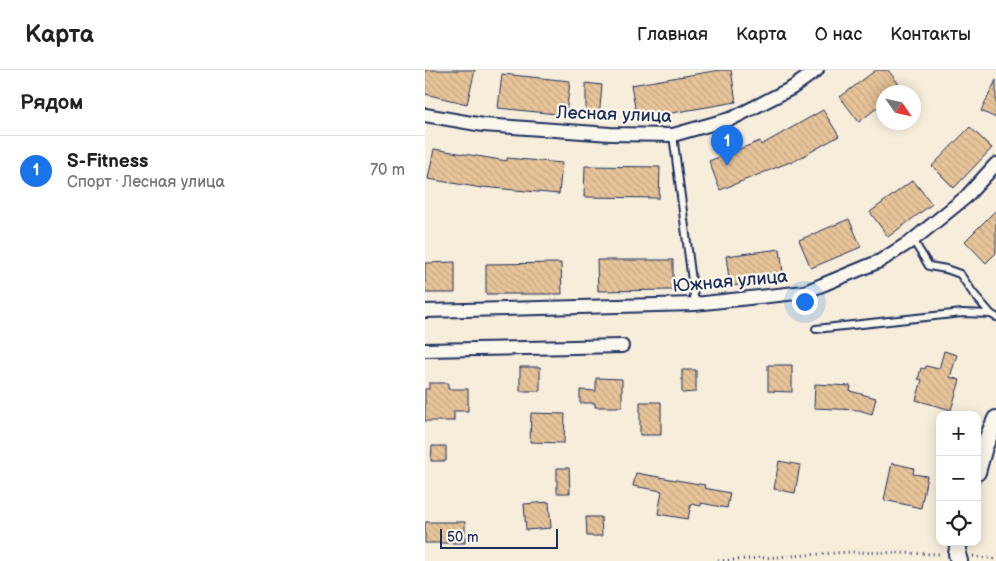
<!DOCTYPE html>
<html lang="ru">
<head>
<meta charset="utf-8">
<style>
	body { margin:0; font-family:"Balsamiq Sans",sans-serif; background:#f6f6f6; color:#222 }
	.controls { position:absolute; right:15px; bottom:15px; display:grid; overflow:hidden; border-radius:10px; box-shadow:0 2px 12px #0003 }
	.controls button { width:45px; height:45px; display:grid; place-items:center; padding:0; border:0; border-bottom:1px solid #e0e0e0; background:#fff; color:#222; font:25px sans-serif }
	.compass { position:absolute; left:451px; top:15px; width:45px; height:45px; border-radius:50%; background:#fff; box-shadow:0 2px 12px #0003; rotate:124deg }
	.scale { position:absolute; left:15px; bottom:12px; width:118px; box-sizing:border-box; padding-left:5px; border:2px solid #1b2f5e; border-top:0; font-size:14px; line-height:18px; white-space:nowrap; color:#1b2f5e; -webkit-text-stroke:4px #fbf7ec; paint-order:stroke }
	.you { position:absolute; left:379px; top:231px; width:18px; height:18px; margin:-12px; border:4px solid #fff; border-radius:50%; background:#1a73e8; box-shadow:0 0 0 8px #1a73e833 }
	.badge { display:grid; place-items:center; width:32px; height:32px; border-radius:50%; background:#1a73e8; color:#fff; font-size:16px; font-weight:700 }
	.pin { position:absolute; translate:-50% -41px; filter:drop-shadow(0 1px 2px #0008) }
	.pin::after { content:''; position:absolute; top:26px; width:18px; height:15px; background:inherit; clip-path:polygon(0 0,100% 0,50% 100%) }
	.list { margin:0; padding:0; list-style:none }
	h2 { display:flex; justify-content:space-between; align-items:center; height:65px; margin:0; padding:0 20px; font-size:21px }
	h2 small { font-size:16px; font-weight:400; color:#767676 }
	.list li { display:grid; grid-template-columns:32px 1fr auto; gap:15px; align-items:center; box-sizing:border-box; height:70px; padding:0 20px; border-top:1px solid #e0e0e0 }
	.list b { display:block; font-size:19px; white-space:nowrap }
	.list p { margin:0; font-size:16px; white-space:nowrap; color:#767676 }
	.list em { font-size:16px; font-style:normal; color:#767676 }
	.icon { flex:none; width:28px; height:28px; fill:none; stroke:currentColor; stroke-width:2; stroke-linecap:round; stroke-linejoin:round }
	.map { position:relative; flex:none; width:571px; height:491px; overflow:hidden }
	header { display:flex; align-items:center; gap:30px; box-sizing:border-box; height:70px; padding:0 25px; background:#fff; border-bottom:1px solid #e0e0e0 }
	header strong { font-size:24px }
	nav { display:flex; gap:28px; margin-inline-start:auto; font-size:18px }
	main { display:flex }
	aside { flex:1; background:#fff }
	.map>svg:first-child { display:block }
	.building { fill:url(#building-back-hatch); stroke:#1b2f5e }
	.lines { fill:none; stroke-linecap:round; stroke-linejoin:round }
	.service-casing { stroke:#1b2f5e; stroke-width:10 }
	.minor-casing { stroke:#1b2f5e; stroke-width:16 }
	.tertiary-casing { stroke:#1b2f5e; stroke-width:20 }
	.path { stroke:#1b2f5e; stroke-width:3; stroke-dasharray:1 4; stroke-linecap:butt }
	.service { stroke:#fbf7ec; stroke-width:6 }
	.minor { stroke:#fbf7ec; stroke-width:12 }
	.tertiary { stroke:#fbf7ec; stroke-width:16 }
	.labels { text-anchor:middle; stroke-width:4.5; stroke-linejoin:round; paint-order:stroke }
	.street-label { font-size:18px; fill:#1b2f5e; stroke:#fbf7ec }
</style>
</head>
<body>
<header>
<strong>Карта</strong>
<nav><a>Главная</a><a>Карта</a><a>О нас</a><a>Контакты</a></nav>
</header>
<main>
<aside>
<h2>Рядом<small></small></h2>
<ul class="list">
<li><span class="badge">1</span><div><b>S-Fitness</b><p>Спорт · Лесная улица</p></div><em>70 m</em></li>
</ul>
</aside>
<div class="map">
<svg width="571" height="491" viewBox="0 0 571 491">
	<defs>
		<pattern id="building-back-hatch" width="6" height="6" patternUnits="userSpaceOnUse" patternTransform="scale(1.25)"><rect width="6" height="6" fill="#e8c499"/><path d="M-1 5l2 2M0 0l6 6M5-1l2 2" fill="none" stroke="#c6a986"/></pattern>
	</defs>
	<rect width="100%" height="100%" fill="#f7eddb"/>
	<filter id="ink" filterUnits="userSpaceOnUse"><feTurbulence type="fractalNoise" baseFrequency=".02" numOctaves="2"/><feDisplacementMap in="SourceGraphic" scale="10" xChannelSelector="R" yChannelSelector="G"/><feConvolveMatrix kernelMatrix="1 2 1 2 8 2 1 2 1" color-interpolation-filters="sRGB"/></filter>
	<g filter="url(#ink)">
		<path class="building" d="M 0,0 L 50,0 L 42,34 L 0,24 Z
			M 295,0 L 306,0 L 311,32 L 212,49 L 206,15 Z
			M 451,0 L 463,0 L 480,22 L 458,22 L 458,33 L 434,52 L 415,27 Z
			M 77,4 L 145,11 L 141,45 L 73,38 Z
			M 571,10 L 571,48 L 556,41 Z
			M 161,13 L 177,15 L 174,49 L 161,47 Z
			M 398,40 L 414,66 L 366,93 L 365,92 L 295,120 L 284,91 L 335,71 L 336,75 Z
			M 545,57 L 567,78 L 529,118 L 507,96 Z
			M 9,79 L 82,91 L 82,88 L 137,93 L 134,124 L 57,117 L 57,118 L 3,109 Z
			M 160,96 L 235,97 L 234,128 L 159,127 Z
			M 488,110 L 507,134 L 463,167 L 445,142 Z
			M 571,140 L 571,183 L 561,193 L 540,171 Z
			M 424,149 L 436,177 L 386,198 L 374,170 Z
			M 355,179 L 359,210 L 305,216 L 301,186 Z
			M 172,190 L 248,190 L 248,220 L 173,221 Z
			M 30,192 L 30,223 L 0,223 L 0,193 Z
			M 136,193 L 137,224 L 61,224 L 61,194 Z
			M 519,281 L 532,285 L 525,307 L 535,310 L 526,340 L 491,330 L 497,310 L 493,309 L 496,298 L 500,299 L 501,296 L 514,299 Z
			M 343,295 L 367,295 L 367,322 L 343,321 Z
			M 95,297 L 115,297 L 115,321 L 95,321 Z
			M 257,300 L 271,300 L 271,322 L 257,323 Z
			M 171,308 L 197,309 L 197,337 L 170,337 L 170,333 L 155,333 L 155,320 L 171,321 Z
			M 4,313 L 23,313 L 23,319 L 43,319 L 43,341 L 29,341 L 29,351 L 0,351 L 0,319 L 4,319 Z
			M 390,314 L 426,316 L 425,321 L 451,328 L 447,344 L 434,340 L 389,338 Z
			M 215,332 L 236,332 L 236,365 L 215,365 Z
			M 106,343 L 140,344 L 139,373 L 105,372 Z
			M 7,376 L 21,376 L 21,391 L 6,391 Z
			M 354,391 L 375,395 L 370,423 L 349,419 Z
			M 467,393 L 489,398 L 488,404 L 502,406 L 496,438 L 459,430 Z
			M 132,398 L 144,398 L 145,423 L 132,423 Z
			M 211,403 L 280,415 L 279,418 L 305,423 L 302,438 L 276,433 L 276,436 L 266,434 L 263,449 L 233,444 L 237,421 L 208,416 Z
			M 124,432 L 126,458 L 101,460 L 99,434 Z
			M 161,447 L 176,447 L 177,466 L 162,466 Z
			M 0,452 L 40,452 L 40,473 L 0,473 Z"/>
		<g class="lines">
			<g class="service-casing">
				<path id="service" d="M 248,65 L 270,234
					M 488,170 L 504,196 L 521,199 L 535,204 L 548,223 L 566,244 L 571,247
					M 391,259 L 537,243 L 566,244"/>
			</g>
			<g class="minor-casing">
				<path id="minor" d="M 0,45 L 58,55 L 185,64 L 248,65 L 308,48 L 367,18 L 392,0
					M 0,241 L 270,234 L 380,222 L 455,191 L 488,170 L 541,127 L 571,94
					M 0,280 L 197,276"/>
			</g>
			<g class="tertiary-casing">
				<path id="tertiary" d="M 552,402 L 559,377 L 571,349
					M 534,491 L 532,484 L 534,472"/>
			</g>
			<path class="path" d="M 548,486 L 571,489
				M 293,491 L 425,482 L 517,484"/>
			<use href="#service" class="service"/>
			<use href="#minor" class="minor"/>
			<use href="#tertiary" class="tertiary"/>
		</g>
	</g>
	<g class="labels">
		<g class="street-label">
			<text transform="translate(189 44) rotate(2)" y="6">Лесная улица</text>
			<text transform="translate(305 211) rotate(-5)" y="6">Южная улица</text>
		</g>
	</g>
</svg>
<div class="controls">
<button>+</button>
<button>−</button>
<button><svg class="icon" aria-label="locate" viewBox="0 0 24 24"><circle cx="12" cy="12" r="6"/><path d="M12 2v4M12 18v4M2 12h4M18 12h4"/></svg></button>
</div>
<svg class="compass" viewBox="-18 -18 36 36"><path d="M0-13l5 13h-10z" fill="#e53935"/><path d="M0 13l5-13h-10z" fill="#767676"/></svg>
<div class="scale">50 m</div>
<div class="you"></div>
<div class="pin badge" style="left:302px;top:96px">1</div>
</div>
</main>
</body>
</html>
